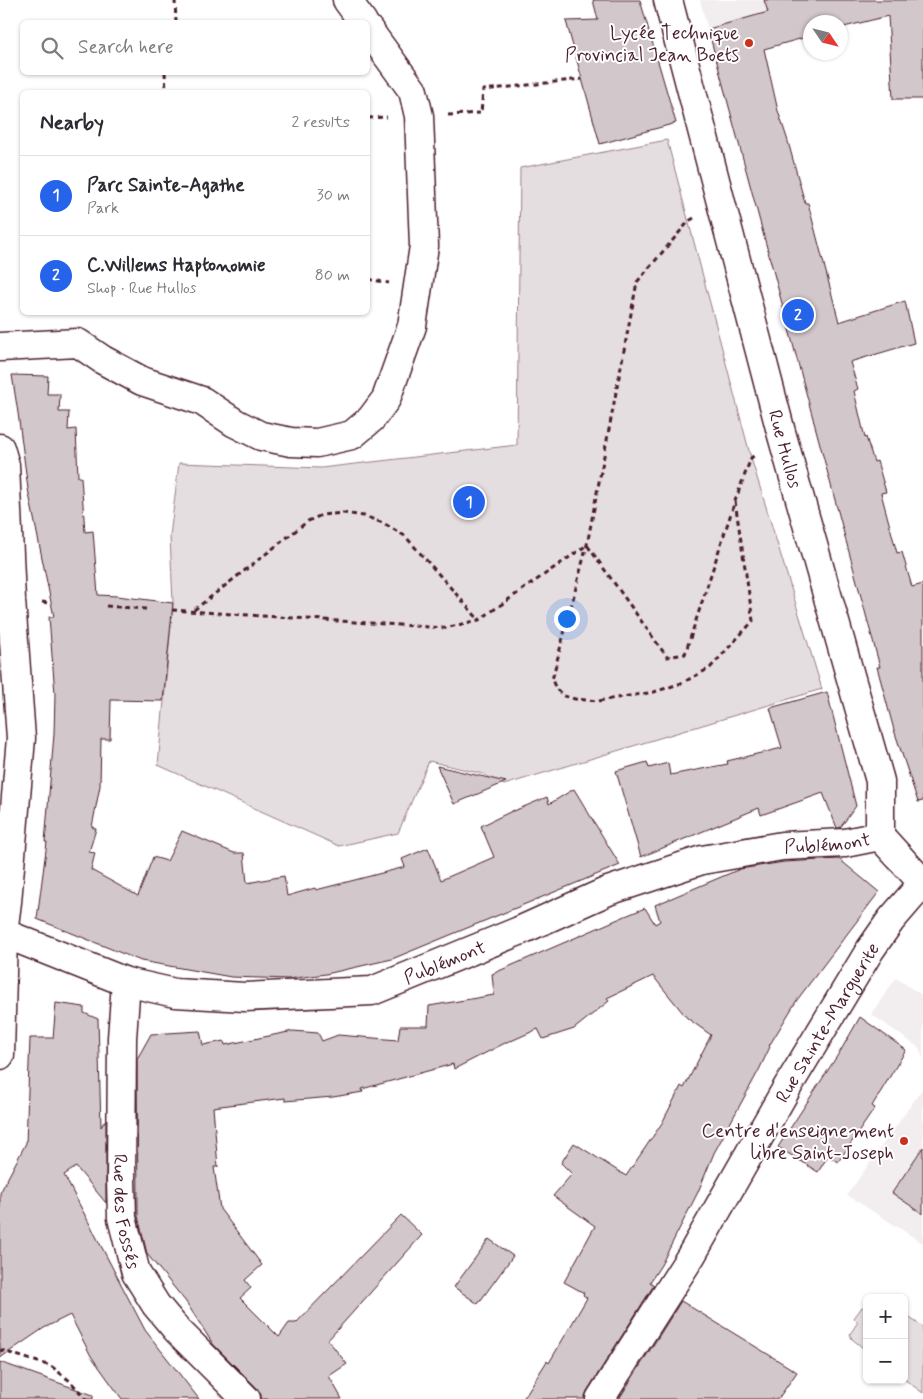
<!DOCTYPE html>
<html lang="en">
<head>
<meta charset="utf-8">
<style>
	body { margin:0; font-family:Mynerve,sans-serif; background:#f2f2f3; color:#2b2b33 }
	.controls { position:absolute; right:15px; bottom:15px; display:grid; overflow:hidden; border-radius:8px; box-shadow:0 1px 4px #0004 }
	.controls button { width:45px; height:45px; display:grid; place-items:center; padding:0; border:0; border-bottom:1px solid #e1e1e2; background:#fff; color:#2b2b33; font:25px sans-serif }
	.compass { position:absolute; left:803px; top:15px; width:45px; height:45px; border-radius:50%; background:#fff; box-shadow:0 1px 4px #0004; rotate:125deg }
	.you { position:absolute; left:566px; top:618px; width:18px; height:18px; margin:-12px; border:4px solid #fff; border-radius:50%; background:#1a73e8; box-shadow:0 0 0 8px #1a73e833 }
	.badge { display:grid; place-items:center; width:32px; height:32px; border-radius:50%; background:#2563eb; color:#fff; font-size:16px; font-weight:700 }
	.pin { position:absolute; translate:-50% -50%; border:2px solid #fff; box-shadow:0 1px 5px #0006 }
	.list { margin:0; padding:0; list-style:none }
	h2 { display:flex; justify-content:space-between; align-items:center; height:65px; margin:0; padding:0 20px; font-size:21px }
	h2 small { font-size:16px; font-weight:400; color:#7c7c81 }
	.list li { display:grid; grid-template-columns:32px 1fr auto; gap:15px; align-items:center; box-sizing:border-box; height:80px; padding:0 20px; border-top:1px solid #e1e1e2 }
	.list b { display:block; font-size:19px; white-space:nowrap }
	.list p { margin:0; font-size:16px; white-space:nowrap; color:#7c7c81 }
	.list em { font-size:16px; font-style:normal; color:#7c7c81 }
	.icon { flex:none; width:28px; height:28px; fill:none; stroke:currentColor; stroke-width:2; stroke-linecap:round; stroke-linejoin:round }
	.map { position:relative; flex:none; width:923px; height:1399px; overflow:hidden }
	.search { position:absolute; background:#fff; box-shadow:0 1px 4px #0004; left:20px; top:20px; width:350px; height:55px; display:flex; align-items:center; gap:12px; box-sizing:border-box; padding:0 18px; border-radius:8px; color:#7c7c81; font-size:19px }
	.panel { position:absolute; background:#fff; box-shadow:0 1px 4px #0004; left:20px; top:90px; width:350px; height:225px; border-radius:8px }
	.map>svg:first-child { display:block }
	.built { fill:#f2eeef }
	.green { fill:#e5dee0; stroke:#987e86 }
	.building { fill:#d2c7cb; stroke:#4a1f2b }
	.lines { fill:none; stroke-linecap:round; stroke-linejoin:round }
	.minor-casing { stroke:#4a1f2b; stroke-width:31 }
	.path { stroke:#4a1f2b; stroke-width:3; stroke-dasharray:5 4; stroke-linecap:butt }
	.minor { stroke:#fff; stroke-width:28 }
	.poi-dot { fill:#c8321e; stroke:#fff; stroke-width:2 }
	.labels { text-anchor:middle; stroke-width:4; stroke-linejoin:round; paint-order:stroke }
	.poi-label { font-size:19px; fill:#4a1f2b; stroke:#fff; text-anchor:end }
	.street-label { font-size:19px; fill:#4a1f2b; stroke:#fff }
</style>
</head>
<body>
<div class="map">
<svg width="923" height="1399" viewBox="0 0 923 1399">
	<rect width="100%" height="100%" fill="#fff"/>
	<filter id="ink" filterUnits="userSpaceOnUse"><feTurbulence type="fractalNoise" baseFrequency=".02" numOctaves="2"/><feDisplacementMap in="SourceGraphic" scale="10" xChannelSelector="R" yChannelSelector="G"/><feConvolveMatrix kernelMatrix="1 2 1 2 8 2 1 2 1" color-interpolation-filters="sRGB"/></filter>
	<g filter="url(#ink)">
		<path class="built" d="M 700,0 L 886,0 L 888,14 L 841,28 L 840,22 L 810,22 L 810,36 L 764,49 L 771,74 L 734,84 L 734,88 L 724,91 Z
			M 896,978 L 923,996 L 923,1059 L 919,1048 L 871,1014 Z
			M 923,1088 L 923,1243 L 847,1195 Z"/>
		<path class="green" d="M 667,140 L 751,458 L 822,689 L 504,785 L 483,774 L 429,761 L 398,833 L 339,846 L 158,765 L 173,603 L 170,536 L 179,463 L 321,468 L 517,445 L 520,168 Z
			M 862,1307 L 867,1309 L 867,1351 L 852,1339 L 850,1334 L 858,1322 L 854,1318 Z
			M 904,1314 L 923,1327 L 923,1393 L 904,1379 Z"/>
		<path class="building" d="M 593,0 L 640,0 L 676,123 L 600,144 L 566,21 L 598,20 Z
			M 764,0 L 923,0 L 923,99 L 893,99 L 888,16 L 840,28 L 840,22 L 810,22 L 810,36 L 764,49 L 778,111 L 787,138 L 805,203 L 808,203 L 839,322 L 905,301 L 914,343 L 850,362 L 858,389 L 854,391 L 865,438 L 866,437 L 874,462 L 877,461 L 886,492 L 881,493 L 897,553 L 902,552 L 912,587 L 923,584 L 923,801 L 918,802 L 894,730 L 877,667 L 880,667 L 708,29 L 768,12 Z
			M 12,375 L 48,376 L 47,394 L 60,394 L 59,412 L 69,412 L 68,430 L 76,429 L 78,477 L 81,477 L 85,532 L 93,531 L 98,595 L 117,596 L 173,603 L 163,701 L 111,700 L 110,739 L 101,739 L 100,786 L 92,827 L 96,829 L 89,852 L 95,853 L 91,870 L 138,896 L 153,857 L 167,861 L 182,831 L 234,853 L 244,853 L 247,883 L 284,876 L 287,896 L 315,888 L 316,890 L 405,867 L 402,859 L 428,848 L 441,880 L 494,857 L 481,826 L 514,810 L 514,811 L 547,797 L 549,804 L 574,789 L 620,865 L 392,959 L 326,974 L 288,979 L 231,977 L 141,961 L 37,919 L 47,842 L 45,842 L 54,734 L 55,694 L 49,617 L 54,617 L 28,489 L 18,413 Z
			M 827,692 L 856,806 L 840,828 L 837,828 L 823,793 L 761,815 L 759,808 L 641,857 L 616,771 L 647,762 L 649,768 L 668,763 L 670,775 L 728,764 L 727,761 L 782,748 L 770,708 Z
			M 437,766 L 506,782 L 454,804 Z
			M 839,859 L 879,892 L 797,1000 L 769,1046 L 770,1047 L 759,1070 L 714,1153 L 698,1192 L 661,1265 L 650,1282 L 654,1285 L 587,1391 L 584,1399 L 523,1399 L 547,1361 L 549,1363 L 587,1298 L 583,1295 L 584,1293 L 564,1282 L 595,1226 L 553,1196 L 572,1174 L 561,1163 L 574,1143 L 626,1176 L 662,1123 L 681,1086 L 684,1088 L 711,1035 L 687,1018 L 653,976 L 607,998 L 609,1001 L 574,1029 L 543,1039 L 538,1029 L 511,1041 L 511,1040 L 454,1069 L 453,1064 L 362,1089 L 363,1092 L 333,1097 L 285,1101 L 285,1098 L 213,1107 L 218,1167 L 214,1167 L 220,1209 L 262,1265 L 245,1280 L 251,1288 L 240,1298 L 279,1337 L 289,1323 L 296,1323 L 401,1215 L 422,1235 L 328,1340 L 347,1364 L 329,1376 L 342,1399 L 261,1399 L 261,1394 L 257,1388 L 213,1344 L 186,1302 L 147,1254 L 138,1216 L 137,1059 L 151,1034 L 200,1031 L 203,1045 L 224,1041 L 225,1045 L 293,1031 L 318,1033 L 322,1041 L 338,1035 L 398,1040 L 400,1026 L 428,1026 L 429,1006 L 494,995 L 492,974 L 623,917 L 645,908 L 655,924 L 660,921 L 655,905 L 740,869 L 784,862 Z
			M 56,1003 L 84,1007 L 84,1013 L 98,1019 L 101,1127 L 106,1119 L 106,1203 L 76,1167 L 64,1175 L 145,1330 L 199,1399 L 122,1399 L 91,1356 L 70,1315 L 44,1328 L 0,1358 L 0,1193 L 26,1143 L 30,1038 L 53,1038 Z
			M 860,1017 L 906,1050 L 872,1106 L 875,1108 L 838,1162 L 828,1156 L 818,1172 L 778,1147 L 841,1050 Z
			M 923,1147 L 923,1214 L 892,1193 Z
			M 489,1239 L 513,1256 L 478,1304 L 454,1287 Z
			M 681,1301 L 797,1372 L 778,1399 L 619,1399 Z
			M 0,1362 L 93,1395 L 93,1399 L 0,1399 Z"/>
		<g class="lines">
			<g class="minor-casing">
				<g id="minor">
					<path d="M 347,0 L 363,22"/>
					<path id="s1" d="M 668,0 L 781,432 L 880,781 L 880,836 L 923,883"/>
					<path d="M 0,347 L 78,343 L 103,360 L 142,381 L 202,401 L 235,423 L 261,436 L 291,442 L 317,443 L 352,435 L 371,419 L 386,399 L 412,326 L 424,246 L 419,116 L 413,91 L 368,29"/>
					<path d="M 0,448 L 5,465 L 11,600 L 21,738 L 7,902 L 3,933 L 0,1055"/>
					<path id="s2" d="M 3,933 L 126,982 L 175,993 L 245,997 L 372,991 L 519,931 L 608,891 L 702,860 L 782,846 L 845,843 L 880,836"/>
					<path id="s3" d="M 126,982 L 122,1038 L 121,1180 L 122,1218 L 136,1273 L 156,1305 L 177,1330 L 246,1399"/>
					<path id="s4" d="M 600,1399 L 691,1256 L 788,1086 L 870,950 L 891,920 L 923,883"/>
				</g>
			</g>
			<path class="path" d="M 175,0 L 176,22
				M 165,72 L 166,92
				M 448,115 L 481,113 L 483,90 L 582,79
				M 368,118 L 387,117
				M 694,218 L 689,221 L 637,282 L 587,545 L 552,680 L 556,689 L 564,696 L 575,699 L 598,701 L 654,692 L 682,683 L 710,668 L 753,621 L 735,501
				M 368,279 L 389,283
				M 42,602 L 49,603
				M 106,606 L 146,609
				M 172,610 L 445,628 L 479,620 L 587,545 L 667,657 L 685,654 L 735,501 L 751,458 L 756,454
				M 194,610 L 308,521 L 322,515 L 343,513 L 364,516 L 383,523 L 405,536 L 479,620
				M 0,1350 L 51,1366 L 70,1381 L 86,1399"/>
			<use href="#minor" class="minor"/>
		</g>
	</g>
	<g class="poi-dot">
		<circle cx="749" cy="43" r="5"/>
		<circle cx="904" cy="1141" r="5"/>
	</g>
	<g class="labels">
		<g class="poi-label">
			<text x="739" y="39">Lycée Technique<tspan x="739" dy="22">Provincial Jean Boets</tspan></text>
			<text x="894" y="1137">Centre d'enseignement<tspan x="894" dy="22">libre Saint-Joseph</tspan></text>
		</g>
		<g class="street-label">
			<text dy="7" stroke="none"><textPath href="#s1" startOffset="464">Rue Hullos</textPath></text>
			<text dy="7" stroke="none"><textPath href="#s2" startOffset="862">Publémont</textPath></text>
			<text dy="7" stroke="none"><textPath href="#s2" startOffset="458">Publémont</textPath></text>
			<text dy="7" stroke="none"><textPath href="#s4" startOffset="440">Rue Sainte-Marguerite</textPath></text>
			<text dy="7" stroke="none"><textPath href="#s3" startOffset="230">Rue des Fossés</textPath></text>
		</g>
	</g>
</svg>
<div class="controls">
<button>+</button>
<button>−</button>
</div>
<svg class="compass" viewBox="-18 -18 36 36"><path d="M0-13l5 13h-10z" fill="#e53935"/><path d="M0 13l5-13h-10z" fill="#7c7c81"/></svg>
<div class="you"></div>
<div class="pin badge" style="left:469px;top:502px">1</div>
<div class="pin badge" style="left:798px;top:315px">2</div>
<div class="search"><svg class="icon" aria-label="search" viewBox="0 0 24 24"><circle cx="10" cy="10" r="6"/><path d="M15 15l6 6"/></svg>Search here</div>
<section class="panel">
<h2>Nearby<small>2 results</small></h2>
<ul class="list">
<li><span class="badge">1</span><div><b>Parc Sainte-Agathe</b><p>Park</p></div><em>30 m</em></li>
<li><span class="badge">2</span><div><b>C.Willems Haptonomie</b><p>Shop · Rue Hullos</p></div><em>80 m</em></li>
</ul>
</section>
</div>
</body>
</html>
